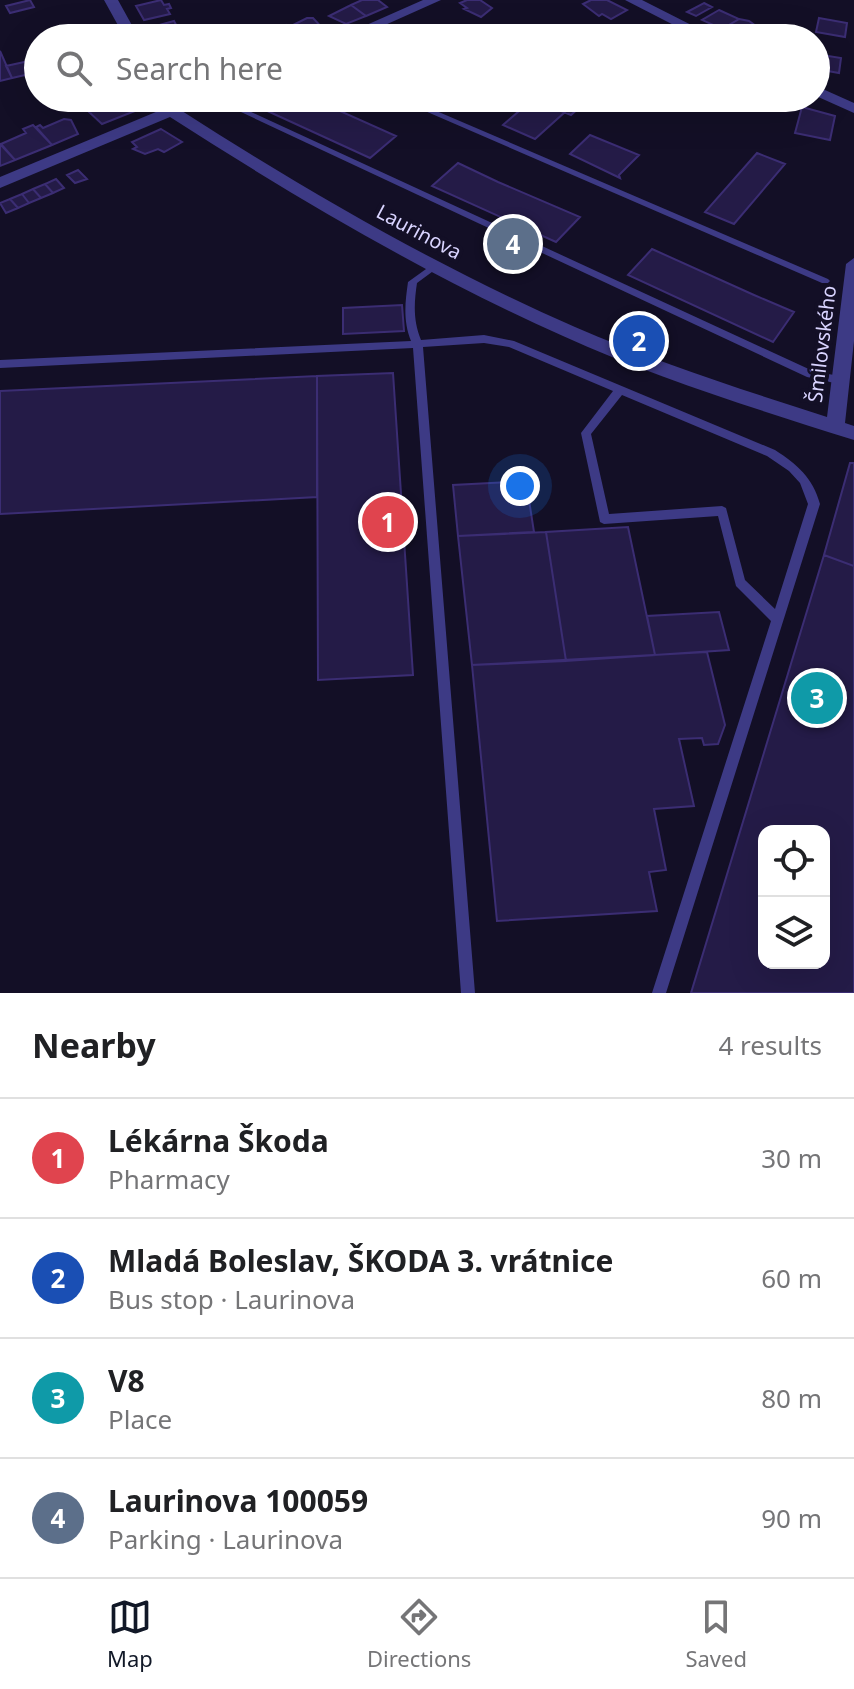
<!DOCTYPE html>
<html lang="en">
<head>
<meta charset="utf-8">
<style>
	body { margin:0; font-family:"Noto Sans",sans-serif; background:#f2f2f2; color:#202124 }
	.controls { position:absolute; right:24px; bottom:24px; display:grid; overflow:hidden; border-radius:16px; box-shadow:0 8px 32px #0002 }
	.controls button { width:72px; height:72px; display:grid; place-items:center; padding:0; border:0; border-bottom:2px solid #e0e0e0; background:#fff; color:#202124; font:40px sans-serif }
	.you { position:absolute; left:520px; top:486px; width:28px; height:28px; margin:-20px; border:6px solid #fff; border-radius:50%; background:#1a73e8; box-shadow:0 0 0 12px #1a73e833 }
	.badge { display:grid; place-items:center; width:52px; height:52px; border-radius:50%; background:#111827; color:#fff; font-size:26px; font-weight:700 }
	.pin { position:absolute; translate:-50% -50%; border:4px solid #fff; box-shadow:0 2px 8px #0006 }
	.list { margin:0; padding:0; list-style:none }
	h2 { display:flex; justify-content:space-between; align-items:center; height:104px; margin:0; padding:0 32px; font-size:34px }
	h2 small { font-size:26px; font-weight:400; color:#757577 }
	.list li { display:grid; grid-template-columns:52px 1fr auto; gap:24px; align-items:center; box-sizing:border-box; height:120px; padding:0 32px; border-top:2px solid #e0e0e0 }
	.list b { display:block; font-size:30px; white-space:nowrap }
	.list p { margin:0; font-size:26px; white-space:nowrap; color:#757577 }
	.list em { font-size:26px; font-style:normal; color:#757577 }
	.icon { flex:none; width:44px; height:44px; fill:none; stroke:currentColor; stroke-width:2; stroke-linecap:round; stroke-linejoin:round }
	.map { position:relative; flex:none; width:854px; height:993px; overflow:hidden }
	.search { position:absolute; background:#fff; box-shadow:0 8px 32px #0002; left:24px; right:24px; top:24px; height:88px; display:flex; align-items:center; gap:20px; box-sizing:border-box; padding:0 28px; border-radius:44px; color:#757577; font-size:30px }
	.sheet { height:584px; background:#fff }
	nav { display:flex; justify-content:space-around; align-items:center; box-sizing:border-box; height:112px; border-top:2px solid #e0e0e0; background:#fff; font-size:22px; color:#757577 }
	nav a { display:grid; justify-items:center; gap:4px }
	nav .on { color:#111827 }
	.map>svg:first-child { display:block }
	.building { fill:#241b47; stroke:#3b2d73; stroke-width:2; fill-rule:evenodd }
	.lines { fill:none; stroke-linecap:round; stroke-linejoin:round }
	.lane { fill:#3d3a85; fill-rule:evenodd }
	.street { fill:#3d3a85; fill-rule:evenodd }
	.labels { text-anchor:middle; stroke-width:8; stroke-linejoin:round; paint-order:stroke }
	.street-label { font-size:20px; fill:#d9d4ff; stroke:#130f26 }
</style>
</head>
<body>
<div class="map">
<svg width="854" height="993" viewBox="0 0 854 993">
	<rect width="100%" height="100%" fill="#130f26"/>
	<path class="building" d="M 30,0 L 34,7 L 10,13 L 6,6 Z
		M 161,0 L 164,5 L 169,4 L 171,8 L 167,9 L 170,14 L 144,20 L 136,6 Z
		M 378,0 L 387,7 L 366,16 L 351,5 L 362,0 Z
		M 467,0 L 480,0 L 492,8 L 481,17 L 464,9 L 467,8 L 460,3 Z
		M 591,0 L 607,0 L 627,10 L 611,19 L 602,14 L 599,16 L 583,4 Z
		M 704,3 L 712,7 L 696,16 L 687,12 Z
		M 351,5 L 366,16 L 346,24 L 329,16 Z
		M 719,10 L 739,19 L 722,29 L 702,20 Z
		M 307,18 L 313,18 L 326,32 L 302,38 L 289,27 Z
		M 819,18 L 847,23 L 845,37 L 816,32 Z
		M 739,19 L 749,21 L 760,29 L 746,38 L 722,29 Z
		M 174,21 L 181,34 L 154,38 L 148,28 Z
		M 286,25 L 302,37 L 256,37 Z
		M 760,29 L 779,38 L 746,38 Z
		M 0,51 L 12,78 L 0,81 Z
		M 816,54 L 841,58 L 839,73 L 816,69 Z
		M 38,59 L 38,72 L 12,78 L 6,66 Z
		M 140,98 L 145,107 L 102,124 L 89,112 L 109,105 L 106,99 Z
		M 278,98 L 311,98 L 396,136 L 370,158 L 263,109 Z
		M 544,98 L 590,98 L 571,115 L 539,102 Z
		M 533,99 L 565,112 L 535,139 L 503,125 Z
		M 802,107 L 835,116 L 830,140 L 795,133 Z
		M 64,119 L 71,120 L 78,134 L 52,145 L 36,127 L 40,125 L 43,128 Z
		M 33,125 L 52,145 L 15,160 L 1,144 L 26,133 L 23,129 Z
		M 161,129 L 182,142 L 164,152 L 158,149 L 145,154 L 133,149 L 137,147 L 132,142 Z
		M 590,135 L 639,155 L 619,175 L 620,178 L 570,154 Z
		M 0,144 L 15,160 L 0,166 Z
		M 757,153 L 785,164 L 734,224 L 705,212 Z
		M 458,163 L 498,182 L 580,217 L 556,242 L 432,186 Z
		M 78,170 L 87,179 L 75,183 L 67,175 Z
		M 56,179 L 64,188 L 53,193 L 45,184 Z
		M 45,184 L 53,193 L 41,198 L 33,189 Z
		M 33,189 L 41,198 L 29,203 L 22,194 Z
		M 22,194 L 29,203 L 18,208 L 10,199 Z
		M 10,199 L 18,208 L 6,213 L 0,203 Z
		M 652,249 L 754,295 L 794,312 L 773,342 L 628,275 Z
		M 402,305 L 404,331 L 343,334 L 343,308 Z
		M 393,373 L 413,675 L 318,680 L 317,376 Z
		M 317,376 L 317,497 L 0,514 L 0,391 Z
		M 850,463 L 854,463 L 854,566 L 824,555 Z
		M 526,481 L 534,532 L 458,536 L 453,485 Z
		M 628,527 L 655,655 L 566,661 L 546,532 Z
		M 546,532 L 566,661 L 472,665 L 458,536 Z
		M 824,555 L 854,566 L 854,993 L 691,993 ZM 764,831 L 824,831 L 824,963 L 764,963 Z
		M 719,612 L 729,650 L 655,655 L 647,616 Z
		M 707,652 L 725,725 L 718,744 L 704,745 L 702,738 L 679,739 L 694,806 L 654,809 L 666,870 L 649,872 L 657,911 L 497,921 L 472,665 Z"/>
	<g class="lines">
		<path class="lane" d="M 211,98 L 221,98 L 813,371 L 839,376 L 844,380 L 839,384 L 807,377 Z
			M 395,98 L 406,98 L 828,279 L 830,281 L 828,283 L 822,283 Z
			M 433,264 L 436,265 L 436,269 L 417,283 C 414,303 413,321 421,340 L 484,335 L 514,341 L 775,450 C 797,464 813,478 820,504 L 666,993 L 652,993 L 771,621 L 736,586 L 718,516 L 604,524 L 600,522 L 581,433 L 613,391 L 509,347 L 484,343 L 423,347 L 475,993 L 461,993 L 413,348 L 0,368 L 0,360 L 411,341 C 403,321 405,303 408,282 ZM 622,395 L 767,456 L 789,471 L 800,483 L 808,504 L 775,609 L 745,580 L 726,508 L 722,506 L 609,514 L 591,434 Z"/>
		<path class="street" d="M 104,0 L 118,0 L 139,38 L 125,38 Z
			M 423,0 L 441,0 L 356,38 L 337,38 Z
			M 625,0 L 642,0 L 717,38 L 699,38 Z
			M 816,86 L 854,103 L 854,113 L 816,96 Z
			M 157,98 L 171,98 L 174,104 L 189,98 L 208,98 L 182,111 C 308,192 438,267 575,327 C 656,362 743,390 827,417 L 846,264 L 854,258 L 854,341 L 845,423 L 854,426 L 854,440 C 759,410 656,378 563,336 C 426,275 296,198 170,117 L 0,188 L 0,177 L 163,109 Z"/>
	</g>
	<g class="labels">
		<g class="street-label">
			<text transform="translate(419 232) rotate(28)" y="7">Laurinova</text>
			<text transform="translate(822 344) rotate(-83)" y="7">Šmilovského</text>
		</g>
	</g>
</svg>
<div class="controls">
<button><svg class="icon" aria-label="locate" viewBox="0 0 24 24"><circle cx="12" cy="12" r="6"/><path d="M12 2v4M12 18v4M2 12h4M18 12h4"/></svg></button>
<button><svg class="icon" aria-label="layers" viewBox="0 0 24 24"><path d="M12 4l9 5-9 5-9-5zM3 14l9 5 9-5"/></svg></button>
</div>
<div class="you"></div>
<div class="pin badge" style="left:388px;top:522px;background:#e0444e">1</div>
<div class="pin badge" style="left:639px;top:341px;background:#1a4fb4">2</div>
<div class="pin badge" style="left:817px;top:698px;background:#0f9aa8">3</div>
<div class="pin badge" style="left:513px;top:244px;background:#5c6f8a">4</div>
<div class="search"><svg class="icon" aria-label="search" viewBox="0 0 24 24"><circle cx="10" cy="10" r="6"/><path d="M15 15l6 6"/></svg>Search here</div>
</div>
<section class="sheet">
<h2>Nearby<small>4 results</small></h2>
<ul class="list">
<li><span class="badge" style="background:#e0444e">1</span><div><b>Lékárna Škoda</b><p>Pharmacy</p></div><em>30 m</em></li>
<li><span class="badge" style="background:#1a4fb4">2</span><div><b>Mladá Boleslav, ŠKODA 3. vrátnice</b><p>Bus stop · Laurinova</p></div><em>60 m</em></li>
<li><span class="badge" style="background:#0f9aa8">3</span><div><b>V8</b><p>Place</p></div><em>80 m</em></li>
<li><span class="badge" style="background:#5c6f8a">4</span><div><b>Laurinova 100059</b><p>Parking · Laurinova</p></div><em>90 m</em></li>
</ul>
</section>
<nav>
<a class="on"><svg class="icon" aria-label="map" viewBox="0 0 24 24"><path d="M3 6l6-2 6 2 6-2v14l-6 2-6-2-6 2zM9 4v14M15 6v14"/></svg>Map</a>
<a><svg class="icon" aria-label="directions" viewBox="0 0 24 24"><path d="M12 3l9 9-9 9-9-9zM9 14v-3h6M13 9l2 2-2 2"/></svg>Directions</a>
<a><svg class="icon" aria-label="saved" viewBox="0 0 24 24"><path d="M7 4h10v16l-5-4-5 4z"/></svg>Saved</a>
</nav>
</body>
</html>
